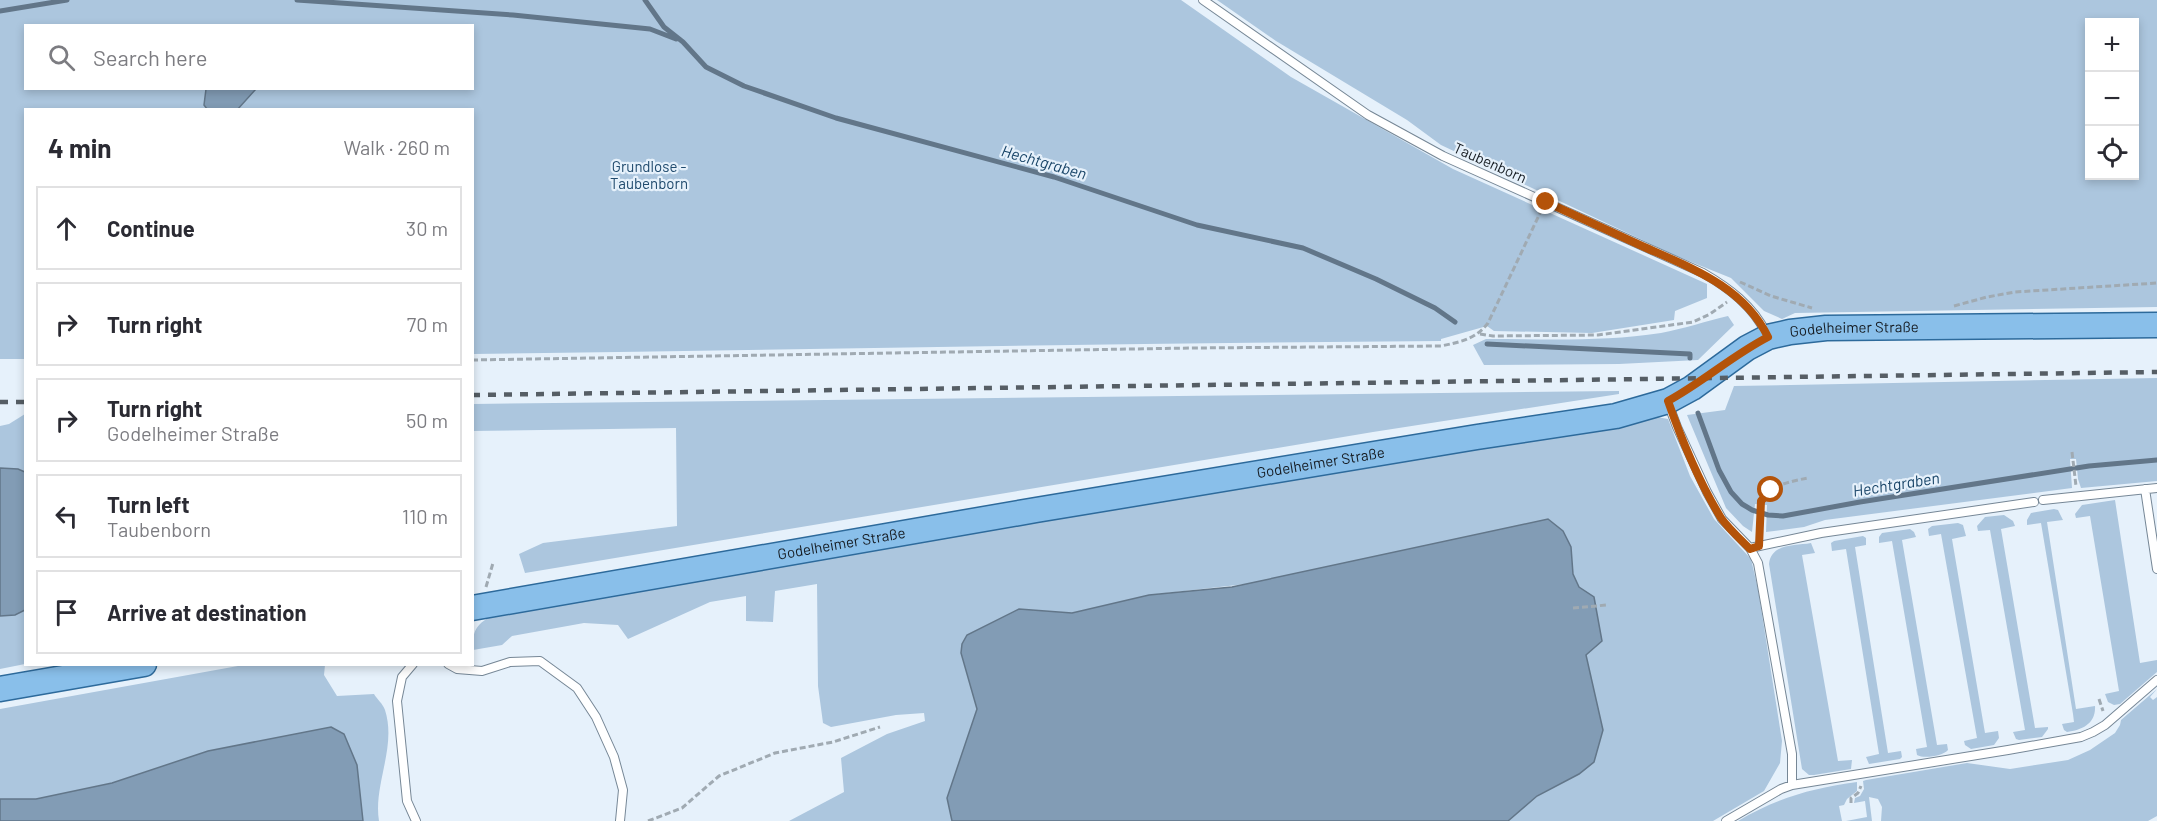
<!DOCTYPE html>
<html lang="en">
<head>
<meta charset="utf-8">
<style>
	body { margin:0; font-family:Barlow,sans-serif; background:#f7f7f7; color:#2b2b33 }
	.controls { position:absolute; right:18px; top:18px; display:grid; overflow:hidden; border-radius:0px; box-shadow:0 3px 9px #0003 }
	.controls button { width:54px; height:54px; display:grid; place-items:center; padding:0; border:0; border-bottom:2px solid #e1e1e2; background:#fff; color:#2b2b33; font:30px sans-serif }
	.stop { position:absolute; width:18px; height:18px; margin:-14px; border:4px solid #b45309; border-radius:50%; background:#fff }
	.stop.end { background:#b45309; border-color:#fff; box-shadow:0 2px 6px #0008 }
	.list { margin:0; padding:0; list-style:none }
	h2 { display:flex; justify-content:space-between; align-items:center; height:78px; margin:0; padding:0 24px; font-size:26px }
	h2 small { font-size:20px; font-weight:400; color:#7c7c81 }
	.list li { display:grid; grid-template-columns:39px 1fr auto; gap:18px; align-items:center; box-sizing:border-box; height:84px; margin:0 12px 12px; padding:0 12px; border:2px solid #e1e1e2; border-radius:0px }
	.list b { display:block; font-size:22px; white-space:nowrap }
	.list p { margin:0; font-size:20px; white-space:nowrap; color:#7c7c81 }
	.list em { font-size:20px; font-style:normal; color:#7c7c81 }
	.icon { flex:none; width:33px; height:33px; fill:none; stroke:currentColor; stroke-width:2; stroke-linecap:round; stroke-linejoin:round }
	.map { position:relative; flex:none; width:2157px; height:821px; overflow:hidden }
	.search { position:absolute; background:#fff; box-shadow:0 3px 9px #0003; left:24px; top:24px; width:450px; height:66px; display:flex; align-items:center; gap:15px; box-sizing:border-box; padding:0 21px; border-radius:0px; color:#7c7c81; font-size:22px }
	.panel { position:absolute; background:#fff; box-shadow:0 3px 9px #0003; left:24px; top:108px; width:450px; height:558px; border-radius:0px }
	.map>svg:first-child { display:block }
	.green { fill:#acc6de; fill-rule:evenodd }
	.water { fill:#829cb5; stroke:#627689; stroke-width:1.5 }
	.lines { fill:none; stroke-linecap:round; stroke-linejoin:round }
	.stream { stroke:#627689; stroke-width:5 }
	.service-casing { stroke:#768796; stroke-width:10 }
	.primary-casing { stroke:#2d6a9b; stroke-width:27 }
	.path { stroke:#a0aab2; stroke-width:3; stroke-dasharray:6 3; stroke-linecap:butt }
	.service { stroke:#fff; stroke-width:8 }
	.primary { stroke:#89bfea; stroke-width:24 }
	.rail { stroke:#565e65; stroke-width:4.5; stroke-dasharray:8 8; stroke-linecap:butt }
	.route { stroke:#b45309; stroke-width:8 }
	.labels { text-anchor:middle; stroke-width:4.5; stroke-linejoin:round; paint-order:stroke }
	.street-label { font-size:15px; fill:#161c22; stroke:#e6f1fb }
	.park-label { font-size:15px; fill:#204b6e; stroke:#e6f1fb }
	.water-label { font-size:16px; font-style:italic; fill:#194568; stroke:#e6f1fb }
</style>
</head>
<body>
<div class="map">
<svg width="2157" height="821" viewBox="0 0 2157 821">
	<rect width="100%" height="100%" fill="#e6f1fb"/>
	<path class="green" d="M 0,0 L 1181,0 L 1291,77 L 1453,169 L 1707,284 L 1707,298 L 1675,311 L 1674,320 L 1592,333 L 1494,331 L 1487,326 L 1441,339 L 1441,341 C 1118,343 796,350 473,354 L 472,110 L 26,110 L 25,359 L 0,359 ZM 26,26 L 472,26 L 472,88 L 26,88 Z
		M 1217,0 L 2157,0 L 2157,307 L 1795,313 L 1782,319 L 1764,311 L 1731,278 L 1674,255 L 1441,145 L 1407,120 L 1276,41 ZM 2090,22 L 2134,22 L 2134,176 L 2090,176 Z
		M 1728,316 L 1734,325 L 1698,360 L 1619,364 L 1484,365 L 1473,345 L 1486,339 C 1544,339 1603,342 1661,333 C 1683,329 1706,321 1728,316 Z
		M 2157,378 L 2157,481 L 2081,488 L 2078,479 L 2076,459 L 2070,459 L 2072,488 L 1825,520 L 1804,527 L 1766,532 L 1767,505 L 1755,504 L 1752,532 L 1743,526 L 1726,508 L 1687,415 L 1725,410 L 1734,386 Z
		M 1619,391 L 1619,394 L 1373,432 L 525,573 L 519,554 L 543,543 L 677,526 L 676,428 L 472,431 L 473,404 Z
		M 25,414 L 25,472 L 18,469 L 0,468 L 0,426 L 9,424 Z
		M 1657,417 L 1668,419 L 1690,476 L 1714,519 L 1751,559 L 1758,589 L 1782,741 L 1780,763 L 1764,791 L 1713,821 L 1508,821 L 1537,796 L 1579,774 L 1588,669 L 1586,655 L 1596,647 L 1579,587 L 1573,574 L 1571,547 L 1149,595 L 1072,613 L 1019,609 L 967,635 L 962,644 L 961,653 L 977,709 L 947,798 L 952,821 L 789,821 L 844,792 L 841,758 L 887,734 L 925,721 L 924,713 L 896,715 L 831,727 L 823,723 L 818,686 L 817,584 L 775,591 L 773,622 L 746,621 L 746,596 L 710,602 L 628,639 L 618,625 L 584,623 L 512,636 L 502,645 L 473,650 C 472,628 478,623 497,613 L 1240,486 L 1586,431 Z
		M 2115,500 L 2140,663 L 2157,660 L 2157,672 L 2120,704 L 2114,705 L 2108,702 L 2105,694 L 2119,691 L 2090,516 L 2076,518 L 2075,514 L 2082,505 Z
		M 2054,509 L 2058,510 L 2063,520 L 2047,522 L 2076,709 L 2095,706 C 2096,724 2082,730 2067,732 L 2064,730 L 2062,724 L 2074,722 L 2073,714 L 2041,523 L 2027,525 L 2027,520 L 2031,513 Z
		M 2004,515 L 2013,521 L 2015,526 L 2001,529 L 2035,728 L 2048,727 L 2048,729 L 2042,737 L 2019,740 L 2016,739 L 2013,732 L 2025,730 L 1990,530 L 1978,531 L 1977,526 L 1985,517 Z
		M 1958,523 L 1963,525 L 1966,536 L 1952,539 L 1985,733 L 1998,731 L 1999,738 L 1994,745 L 1971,749 L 1965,745 L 1964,741 L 1977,738 L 1941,534 L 1929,536 L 1928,529 L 1932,526 Z
		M 1910,529 L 1914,532 L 1916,537 L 1902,540 L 1937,745 L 1947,744 L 1948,750 C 1943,756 1924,759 1917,755 L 1916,749 L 1927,747 L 1892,541 L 1879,543 L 1879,537 L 1882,533 Z
		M 1863,536 L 1866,538 L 1866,545 L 1855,547 L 1888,753 L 1901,751 L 1902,757 L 1900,759 L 1869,764 L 1866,757 L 1879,754 L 1846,549 L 1832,551 L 1831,543 L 1834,541 Z
		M 1811,543 L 1815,553 L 1802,555 L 1838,761 L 1852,760 L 1851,769 L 1814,775 L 1809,775 L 1802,769 L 1769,564 C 1771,543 1795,546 1811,543 Z
		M 25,610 L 25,664 L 0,669 L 0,616 L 15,615 Z
		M 249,664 L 325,665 L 324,675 L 337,696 L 374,694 C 377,699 383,704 385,710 C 397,747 373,785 379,821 L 363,821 L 349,747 L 344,734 L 331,727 L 208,751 L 112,783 L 36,799 L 0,799 L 0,709 Z
		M 2157,689 L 2150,697 L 2153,700 L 2157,697 L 2157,816 L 2148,821 L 1881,821 L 1882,807 L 1878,799 L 1869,797 L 1872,821 L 1846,821 L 1867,817 L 1865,801 L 1854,803 L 1855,798 L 1860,796 L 1864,789 L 1863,781 L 1866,780 L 1967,763 L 2010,769 L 2068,760 L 2090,750 L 2115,733 L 2120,725 L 2121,720 Z
		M 1857,782 L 1857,791 L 1847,799 L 1844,805 L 1839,806 L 1842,821 L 1738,821 C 1776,798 1813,788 1857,782 Z"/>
	<path class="water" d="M 206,89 L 206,88 L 256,89 L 237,110 L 207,109 L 204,105 Z
		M 0,468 L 18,469 L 25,472 L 25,610 L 15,615 L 0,616 Z
		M 1548,519 L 1563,531 L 1571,547 L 1573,574 L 1579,587 L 1594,597 L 1602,641 L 1586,655 L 1603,730 L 1594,762 L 1579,774 L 1537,796 L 1508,821 L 952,821 L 947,798 L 977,709 L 961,653 L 962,644 L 967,635 L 1019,609 L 1072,613 L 1149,595 L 1232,587 Z
		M 331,727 L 344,734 L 357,765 L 363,821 L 0,821 L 0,799 L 36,799 L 112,783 L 208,751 Z"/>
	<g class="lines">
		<path class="stream" d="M 297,0 L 513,15 L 650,29 L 676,39
			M 645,0 L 664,27 L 683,42 L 706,67 L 744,86 L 836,118 L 1054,177 L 1197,225 L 1303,248 L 1376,279 L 1435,308 L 1455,322
			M 0,11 L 67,0
			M 1487,344 L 1690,354 L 1690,358
			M 1698,413 L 1719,470 L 1731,492 L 1742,504 L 1752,510 L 1768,515 L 1783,516 L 1860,502 L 2089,466 L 2157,460"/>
		<g class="service-casing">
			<path id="service" d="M 1203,0 L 1368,115 L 1443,156 L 1703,273 C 1729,288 1753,306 1766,333
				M 1668,403 L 1677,427 L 1707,492 L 1722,519 L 1750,548 L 1758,563 L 1792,754 L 1792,785
				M 2145,489 L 2157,569
				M 2043,500 L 2157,488
				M 1750,548 L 1821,533 L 2034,502
				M 413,664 L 402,677 L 397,701 L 407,801 L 416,821
				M 448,664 L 457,669 L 482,671 L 510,662 L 540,661 L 577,688 L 596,717 L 614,757 L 623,790 L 620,821
				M 1726,821 L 1781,789 L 1792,785 L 2008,750 L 2081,737 L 2093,732 L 2105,725 L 2157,680"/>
		</g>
		<g class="primary-casing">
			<g id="primary">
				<path id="s1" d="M 472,608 L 1036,510 L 1477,437 L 1616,416 L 1668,401 L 1692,388 L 1747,348 L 1768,337 L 1790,332 L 1826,328 L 2157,325"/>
				<path d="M 0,689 L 144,664"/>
			</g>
		</g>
		<path class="path" d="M 1740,282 L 1771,296 L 1812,308
			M 1954,306 L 1987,297 L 2015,292 L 2157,283
			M 1480,334 L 1493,336 L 1598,335 L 1693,322 L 1710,314 L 1727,302
			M 472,360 L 1193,348 L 1441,346 C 1460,342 1476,339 1488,323 L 1541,211
			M 2072,452 L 2076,486
			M 1759,535 C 1759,525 1757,511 1761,501 C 1768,485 1793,481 1808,478
			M 486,587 L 493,563
			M 1573,608 L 1607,605
			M 2099,699 L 2103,711
			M 1851,803 L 1851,798 L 1858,793 L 1861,786
			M 648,821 L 682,808 L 719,776 L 775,753 L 833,742 L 880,727"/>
		<use href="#service" class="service"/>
		<use href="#primary" class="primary"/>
		<path class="rail" d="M 472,395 L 2157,372
			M 0,402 L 26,402"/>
	</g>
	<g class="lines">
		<path class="route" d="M 1546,202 C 1578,217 1610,231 1642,246 C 1691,268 1743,286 1768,337 C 1733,355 1703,382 1668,401 C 1682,441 1699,482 1721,518 C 1729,529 1740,539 1750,549 L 1759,546 L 1761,501 L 1771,490"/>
	</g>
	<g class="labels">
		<g class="street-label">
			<text transform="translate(1490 163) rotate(24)" y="5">Taubenborn</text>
			<text dy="5" stroke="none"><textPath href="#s1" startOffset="1420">Godelheimer Straße</textPath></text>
			<text dy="5" stroke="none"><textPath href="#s1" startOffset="861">Godelheimer Straße</textPath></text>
			<text dy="5" stroke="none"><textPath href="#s1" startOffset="375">Godelheimer Straße</textPath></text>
		</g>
		<g class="park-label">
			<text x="649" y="172">Grundlose -<tspan x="649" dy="17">Taubenborn</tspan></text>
		</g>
		<g class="water-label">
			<text transform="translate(1044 162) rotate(16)" y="6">Hechtgraben</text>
			<text transform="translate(1896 484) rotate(-9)" y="6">Hechtgraben</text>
		</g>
	</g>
</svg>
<div class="controls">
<button>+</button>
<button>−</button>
<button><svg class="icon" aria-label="locate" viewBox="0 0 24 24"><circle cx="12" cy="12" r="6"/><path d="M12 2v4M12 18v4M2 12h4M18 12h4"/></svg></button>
</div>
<div class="stop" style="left:1771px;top:490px"></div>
<div class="stop end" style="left:1546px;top:202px"></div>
<div class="search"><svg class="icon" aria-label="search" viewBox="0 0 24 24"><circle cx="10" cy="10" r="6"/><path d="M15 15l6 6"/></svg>Search here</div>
<section class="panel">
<h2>4 min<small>Walk · 260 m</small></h2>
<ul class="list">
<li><svg class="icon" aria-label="ahead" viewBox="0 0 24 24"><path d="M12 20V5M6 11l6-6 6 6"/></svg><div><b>Continue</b></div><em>30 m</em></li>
<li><svg class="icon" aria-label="right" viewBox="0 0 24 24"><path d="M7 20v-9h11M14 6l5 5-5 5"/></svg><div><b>Turn right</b></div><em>70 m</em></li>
<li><svg class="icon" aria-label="right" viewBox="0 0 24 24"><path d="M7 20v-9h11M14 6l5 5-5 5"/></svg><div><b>Turn right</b><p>Godelheimer Straße</p></div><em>50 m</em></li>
<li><svg class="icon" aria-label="left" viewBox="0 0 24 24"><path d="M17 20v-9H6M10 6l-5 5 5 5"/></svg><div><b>Turn left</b><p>Taubenborn</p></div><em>110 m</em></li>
<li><svg class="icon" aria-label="arrive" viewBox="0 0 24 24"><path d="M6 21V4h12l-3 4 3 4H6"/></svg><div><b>Arrive at destination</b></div></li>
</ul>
</section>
</div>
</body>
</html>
